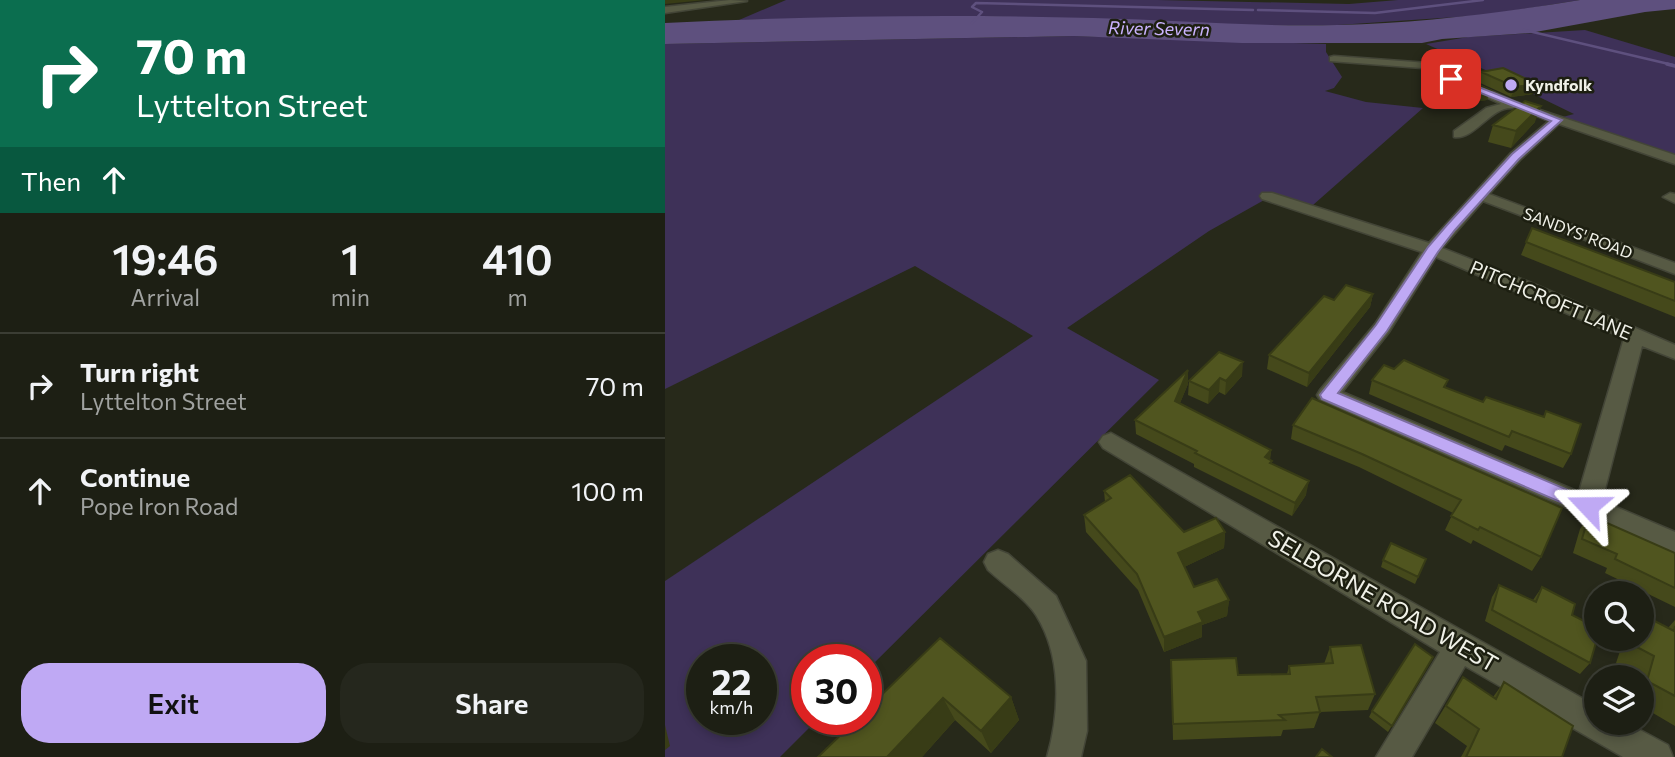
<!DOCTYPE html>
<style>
body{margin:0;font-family:Commissioner,sans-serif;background:#25271d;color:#f1f3f6;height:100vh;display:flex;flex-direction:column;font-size:26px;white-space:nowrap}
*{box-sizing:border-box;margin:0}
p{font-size:23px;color:#a0a2a0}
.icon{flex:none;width:38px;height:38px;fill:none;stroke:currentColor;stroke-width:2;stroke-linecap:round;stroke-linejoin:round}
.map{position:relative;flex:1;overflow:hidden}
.drawer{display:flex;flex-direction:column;background:#1d1f14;width:665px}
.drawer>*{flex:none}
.banner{background:#0b6e4f;color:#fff;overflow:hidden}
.controls{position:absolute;left:919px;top:581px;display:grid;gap:14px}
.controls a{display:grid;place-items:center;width:70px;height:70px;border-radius:50%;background:#1d1f14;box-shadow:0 4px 10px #0003,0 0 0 2px #3b3d34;font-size:35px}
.speed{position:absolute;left:21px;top:644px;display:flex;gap:14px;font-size:35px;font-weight:700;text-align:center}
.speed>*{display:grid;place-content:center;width:91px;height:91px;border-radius:50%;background:#1d1f14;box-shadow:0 4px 10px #0003,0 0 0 2px #3b3d34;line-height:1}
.speed small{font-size:18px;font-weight:400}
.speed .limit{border:10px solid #d22;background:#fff;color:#111}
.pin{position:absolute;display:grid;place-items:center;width:60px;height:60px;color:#fff;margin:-30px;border-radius:14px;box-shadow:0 4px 10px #0006}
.me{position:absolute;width:77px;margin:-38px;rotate:293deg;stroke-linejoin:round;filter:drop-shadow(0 0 5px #0008)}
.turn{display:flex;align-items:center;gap:24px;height:147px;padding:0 21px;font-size:32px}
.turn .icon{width:91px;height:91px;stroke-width:2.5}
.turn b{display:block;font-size:49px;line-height:60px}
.then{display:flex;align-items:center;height:66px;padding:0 21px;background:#0003;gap:14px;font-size:26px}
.eta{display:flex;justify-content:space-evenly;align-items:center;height:119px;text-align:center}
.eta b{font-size:42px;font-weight:600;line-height:49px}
.primary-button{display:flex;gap:14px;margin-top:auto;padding:14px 21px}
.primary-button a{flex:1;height:80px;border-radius:28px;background:#bfa9f4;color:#111;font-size:28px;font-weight:600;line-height:80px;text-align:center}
.primary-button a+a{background:#25271d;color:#f1f3f6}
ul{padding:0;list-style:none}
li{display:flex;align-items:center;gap:21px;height:105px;padding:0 21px;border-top:2px solid #3b3d34}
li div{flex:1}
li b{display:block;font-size:26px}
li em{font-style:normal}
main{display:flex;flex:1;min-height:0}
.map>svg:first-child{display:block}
.green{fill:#3e3158;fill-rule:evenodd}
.water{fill:#5e507e}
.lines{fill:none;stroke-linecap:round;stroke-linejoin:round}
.stream-far1{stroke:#5e507e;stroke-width:2.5}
.stream{stroke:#5e507e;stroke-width:3.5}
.minor-casing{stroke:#434537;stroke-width:3}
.minor{fill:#575a44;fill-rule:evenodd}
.wall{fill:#45491b}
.shaded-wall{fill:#383c16}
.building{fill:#50551f;stroke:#383c16;stroke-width:2}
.route{fill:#bfa9f4;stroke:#7c6e9f;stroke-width:2}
.poi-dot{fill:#bfa9f4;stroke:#1d1f11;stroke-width:2.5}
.labels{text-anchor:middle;stroke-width:5;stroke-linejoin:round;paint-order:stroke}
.far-poi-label{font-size:16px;font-weight:bold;fill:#f0f1e8;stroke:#1d1f11;text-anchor:start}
.far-street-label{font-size:16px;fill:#f0f1e8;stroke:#1d1f11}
.far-water-label{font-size:18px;font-style:italic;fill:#cab3fe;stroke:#1d1f11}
.street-label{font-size:19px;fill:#f0f1e8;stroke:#1d1f11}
.near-street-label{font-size:23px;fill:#f0f1e8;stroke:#1d1f11}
</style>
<main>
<section class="drawer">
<div class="banner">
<div class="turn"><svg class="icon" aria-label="right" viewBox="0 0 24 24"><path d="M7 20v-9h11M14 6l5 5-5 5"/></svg><div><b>70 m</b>Lyttelton Street</div></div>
<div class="then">Then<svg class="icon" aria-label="ahead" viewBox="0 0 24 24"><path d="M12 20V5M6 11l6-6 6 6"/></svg></div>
</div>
<div class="eta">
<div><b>19:46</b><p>Arrival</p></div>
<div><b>1</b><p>min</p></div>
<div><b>410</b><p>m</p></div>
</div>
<ul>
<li><svg class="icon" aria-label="right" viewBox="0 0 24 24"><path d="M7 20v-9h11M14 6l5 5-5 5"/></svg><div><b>Turn right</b><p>Lyttelton Street</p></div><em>70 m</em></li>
<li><svg class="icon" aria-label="ahead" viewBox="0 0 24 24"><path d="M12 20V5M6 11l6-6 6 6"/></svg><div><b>Continue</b><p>Pope Iron Road</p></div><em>100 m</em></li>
</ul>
<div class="primary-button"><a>Exit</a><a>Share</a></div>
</section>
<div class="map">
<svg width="1010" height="757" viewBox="0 0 1010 757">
<rect width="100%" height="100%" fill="#27291a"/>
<path class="green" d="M121 0H493L684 4 733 0H915L821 15 673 25H586L311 16 74 20Z
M920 30 1010 57V158L894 118 909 114 868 94 873 93 761 44 803 37Z
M409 36 661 44V52L677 77 669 88 660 91 701 102 758 108 648 205 601 199 544 231 402 328 494 380 201 671V660H142V719H153L115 757H0V581L368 336 250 266 0 389V44ZM37 660H96V719H37Z"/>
<path class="water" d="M915 0H1010V9L980 12 865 33 777 39 757 43H577L409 36 0 44V23C142 16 287 14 429 18 511 20 591 27 673 25 755 23 834 13 915 0Z"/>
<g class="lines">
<path class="stream-far1" d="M593 10 710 13 818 0
M307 23 317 12 307 7 311 3 588 10
M859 30 1008 65"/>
<path class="stream" d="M1002 64 1010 66"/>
<g class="minor-casing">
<path id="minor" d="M65 0 82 1 0 13V7Z
M669 56 763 63 851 102 1010 155V164L894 124 855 160 824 194 1010 263V274L818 201 777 248 864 282 1010 345V359L977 346 937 501 1010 532V555L655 400 652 395 655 390 710 324 757 252 597 199 595 196 597 193H607L764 243 845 154 884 121C873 117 858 108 847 108 825 107 810 140 789 137V131L821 108 836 104 757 68 665 61V57ZM771 257 959 338 914 492 677 392 724 332Z
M1005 193 1010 194V203L998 197Z
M446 433 931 706V723H962L1003 745 1008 757H958L800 666 747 757H711L775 652 438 448 434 442 438 436Z
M333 550 343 554 391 596 421 661 422 731 416 757H382C395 712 397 656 371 615 360 598 338 584 323 570L319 562 323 554Z"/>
</g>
<use href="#minor" class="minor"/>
</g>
<path class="wall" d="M816 72 872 84 868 94 846 97 813 82Z
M779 83 825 90 822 100 802 103 776 94Z
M870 122 846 148 823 142 828 125Z
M867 228 1010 282V317L856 255Z
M708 294 705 307 642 387 602 369 604 355 669 300Z
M729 369 783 380 780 388 818 402 878 417 881 411 906 454 898 468 840 445 837 451 704 394 707 380Z
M523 370V384L515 403 606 450 605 460 607 463 641 495 627 516 529 467V464L471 434 470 420Z
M577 376 560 395 554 392 543 404 523 395 524 381Z
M628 425 897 508 876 557 867 571 808 540 806 544 780 530 788 513 694 467 626 439Z
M439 491 519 532H560L559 548 519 567 529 587 564 600 562 616 537 625V637L499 652 473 590 421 532 419 515 440 502Z
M924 515 1010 553V607L940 573 942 568 908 553 915 529Z
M761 559 750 584 716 567 718 560Z
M834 585 868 600 877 587 907 615 925 663 915 674 820 621 827 597Z
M978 615 1003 628 1010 620V726L976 706V677H970V674L951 663 959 639H976V616Z
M275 638 346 697 354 720 326 753 290 720 257 757Z
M665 647 710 694 703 710 655 712 649 728 618 730 616 736 508 740 506 660 573 675 622 674 624 666 659 664Z
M768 657 723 732 704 717 707 711Z
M798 677 828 697 839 682 897 757H796L802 746 770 723Z"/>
<path class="shaded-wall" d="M0 0H40L0 4Z
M872 84 868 94 846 97 850 87Z
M825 90 822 100 802 103 805 93Z
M876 106 870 122 846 148 851 131Z
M708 294 705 307 642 387 644 373Z
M578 362 577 376 560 395 561 381Z
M523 370V384L510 415V401Z
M555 378 554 392 543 404 544 390Z
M606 450 604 464 600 457Z
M644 481 641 495 627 516 630 503Z
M560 532 559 548 513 570V553Z
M564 600 562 616 537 625V637L499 652V637L533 612Z
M346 697 354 720 326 753 316 731Z
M278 698 290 720 257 757H222Z
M0 725 5 746 0 750Z"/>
<path class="building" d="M838 68 872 84 850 87 816 72Z
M797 78 825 90 805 93 779 83Z
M860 101 876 106 851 131 828 125Z
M867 228 1010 282V301L861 242Z
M681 285 708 294 644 373 604 355 659 296 669 300Z
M554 352 578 362 561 381 555 378 544 390 524 381Z
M739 360 783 380 779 387 818 402 821 397 879 417 881 411 916 424 906 454 847 431 844 437 707 380 719 365 729 369Z
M523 370 510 401 606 450 600 457 607 461 605 463 644 481 630 503 530 453 532 451 470 420Z
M647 398 897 508 876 557 815 527 813 530 786 516 796 500 697 454 628 425Z
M465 475 519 532 551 518 560 532 513 553 529 587 552 579 564 600 533 612 538 622 499 637 472 574 419 515 446 498 439 491Z
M924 515 1010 553V588L950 559 952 554 917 539Z
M726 543 761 559 753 577 718 560Z
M834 585 871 602 877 587 910 604 907 615 931 627V639H932L925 663 827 610Z
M978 615 1009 631 1010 626V696L982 681 989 656 968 645 970 639H976V619Z
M275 638 346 697 316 731 278 698 222 757H153L192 719H201V710Z
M750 644 768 657 727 726 707 711Z
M696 645 710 694 651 697 655 712 614 715 620 720 508 724 506 660 571 658 573 675 625 674 624 666 668 663 665 647Z
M798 677 831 699 839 682 908 726 897 757H801L814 729 781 706Z
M657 749 667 757H651Z"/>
<path class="route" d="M786 76 897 120 854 159 790 230 773 252 722 331 673 393 929 501 932 506 929 512 923 514 657 399 655 395 711 325 763 247 782 225 847 154 886 121 783 80Z"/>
<circle class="poi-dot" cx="846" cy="85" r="7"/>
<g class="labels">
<g class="far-poi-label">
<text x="860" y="91">Kyndfolk</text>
</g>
<g class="far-street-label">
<text transform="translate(913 233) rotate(21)" y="6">SANDYS' ROAD</text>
</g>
<g class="far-water-label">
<text transform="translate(494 29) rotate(1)" y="6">River Severn</text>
</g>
<g class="street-label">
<text transform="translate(886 300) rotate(23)" y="7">PITCHCROFT LANE</text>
</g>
<g class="near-street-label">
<text transform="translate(718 601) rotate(30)" y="8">SELBORNE ROAD WEST</text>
</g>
</g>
</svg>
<div class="controls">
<a><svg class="icon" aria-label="search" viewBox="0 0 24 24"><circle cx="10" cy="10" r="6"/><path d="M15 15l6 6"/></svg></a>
<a><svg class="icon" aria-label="layers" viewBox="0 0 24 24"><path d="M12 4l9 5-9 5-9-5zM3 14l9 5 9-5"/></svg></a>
</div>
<div class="speed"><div>22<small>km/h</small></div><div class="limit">30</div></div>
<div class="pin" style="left:786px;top:79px;background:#d93025"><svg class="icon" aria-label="arrive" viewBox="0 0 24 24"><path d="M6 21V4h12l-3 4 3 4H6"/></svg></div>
<svg class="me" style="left:923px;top:506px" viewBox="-20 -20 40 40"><path d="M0-17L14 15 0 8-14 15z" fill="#bfa9f4" stroke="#fff" stroke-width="4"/></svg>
</div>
</main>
